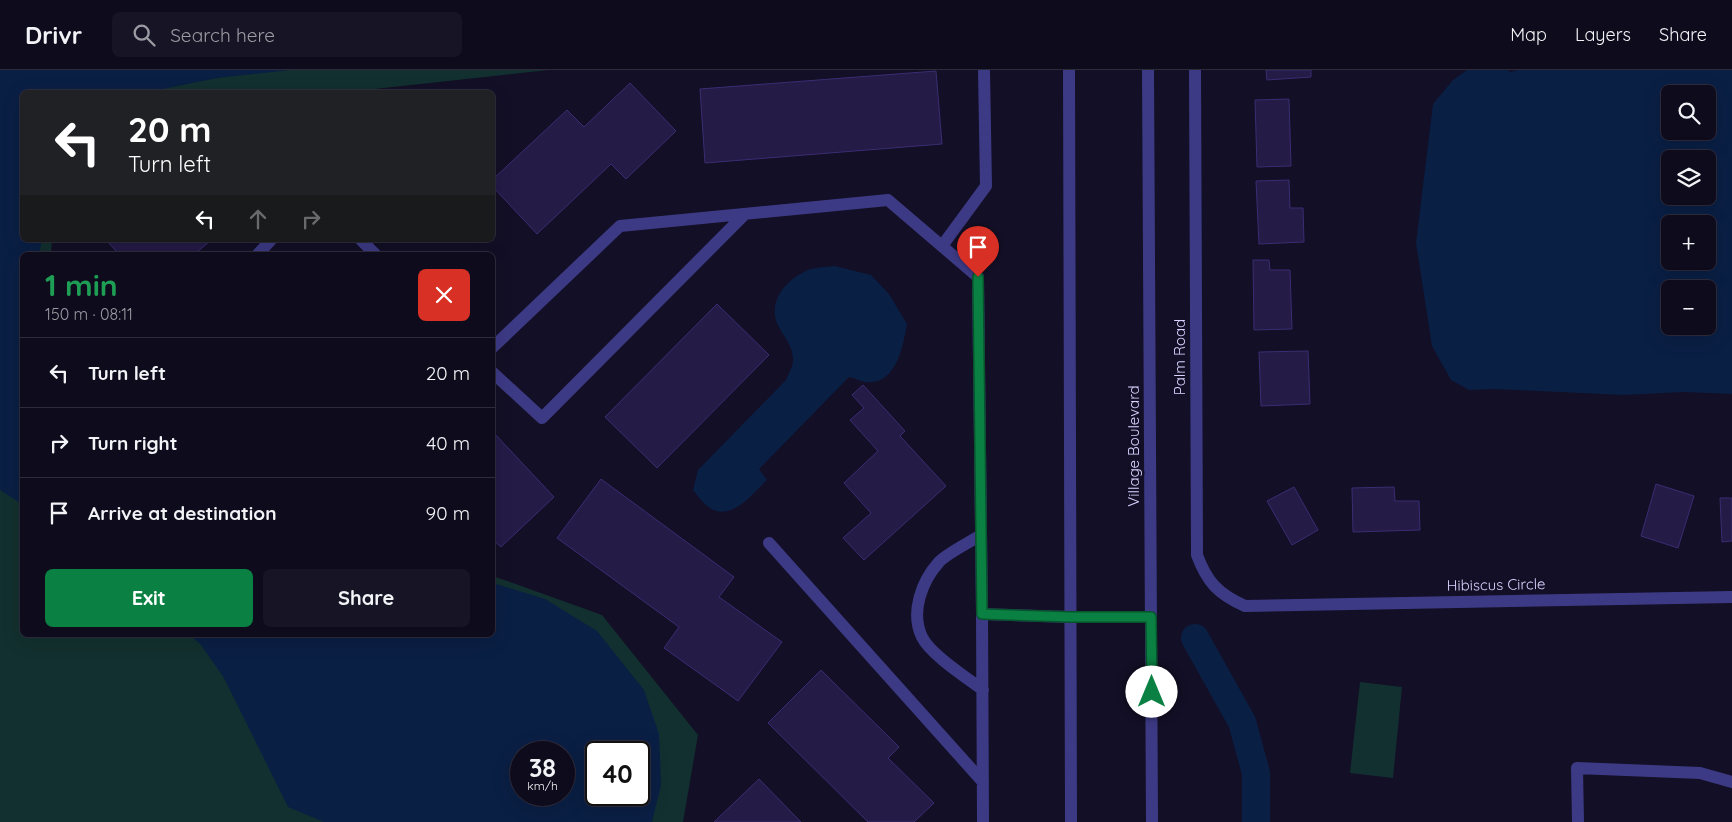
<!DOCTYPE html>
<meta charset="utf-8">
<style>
body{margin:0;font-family:Quicksand,sans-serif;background:#171425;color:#f1f3f6;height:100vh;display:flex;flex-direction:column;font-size:19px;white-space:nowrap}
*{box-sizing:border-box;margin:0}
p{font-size:16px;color:#9b9ba3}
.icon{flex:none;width:28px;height:28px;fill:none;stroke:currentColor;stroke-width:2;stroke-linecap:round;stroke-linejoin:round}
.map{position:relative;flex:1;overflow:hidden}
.panel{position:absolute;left:20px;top:182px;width:475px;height:385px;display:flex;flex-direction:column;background:#0e0b1c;border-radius:8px;box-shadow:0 5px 20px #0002,0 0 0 1px #2e2b3b}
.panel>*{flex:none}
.hud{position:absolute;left:20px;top:20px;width:475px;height:152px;border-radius:8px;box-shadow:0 5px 20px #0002,0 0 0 1px #2e2b3b;background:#202124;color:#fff;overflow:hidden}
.tools{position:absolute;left:1661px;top:15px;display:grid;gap:10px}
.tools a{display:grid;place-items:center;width:55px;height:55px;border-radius:8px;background:#0e0b1c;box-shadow:0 5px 20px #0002,0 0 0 1px #2e2b3b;font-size:25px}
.speed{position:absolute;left:510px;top:671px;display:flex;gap:10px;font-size:25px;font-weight:700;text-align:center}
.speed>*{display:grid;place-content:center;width:65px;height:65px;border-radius:50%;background:#0e0b1c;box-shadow:0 5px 20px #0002,0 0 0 1px #2e2b3b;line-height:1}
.speed small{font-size:12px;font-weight:400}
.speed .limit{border:2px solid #111;border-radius:8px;background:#fff;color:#111}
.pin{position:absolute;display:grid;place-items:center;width:42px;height:42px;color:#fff;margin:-51px -21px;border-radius:50% 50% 50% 0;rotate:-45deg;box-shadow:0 0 5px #0007}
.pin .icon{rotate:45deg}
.me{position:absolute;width:55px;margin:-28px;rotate:0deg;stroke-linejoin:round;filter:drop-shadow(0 0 4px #0008)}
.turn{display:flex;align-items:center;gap:18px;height:105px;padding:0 25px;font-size:22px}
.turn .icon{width:65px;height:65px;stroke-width:2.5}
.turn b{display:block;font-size:35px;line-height:42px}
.lanes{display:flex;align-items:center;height:48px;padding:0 25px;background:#0003;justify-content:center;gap:25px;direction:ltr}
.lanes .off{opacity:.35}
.round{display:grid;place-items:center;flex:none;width:52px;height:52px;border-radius:8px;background:#171425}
.headline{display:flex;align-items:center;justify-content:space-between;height:85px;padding:0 25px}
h1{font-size:30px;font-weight:800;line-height:38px;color:#1e9e55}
.action{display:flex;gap:10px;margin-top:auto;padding:10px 25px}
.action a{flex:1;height:58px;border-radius:8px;background:#0b8043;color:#fff;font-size:20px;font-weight:800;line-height:58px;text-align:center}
.action a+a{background:#171425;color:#f1f3f6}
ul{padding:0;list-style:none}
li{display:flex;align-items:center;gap:15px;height:70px;padding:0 25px;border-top:1px solid #2e2b3b}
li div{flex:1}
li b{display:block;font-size:19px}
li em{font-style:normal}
header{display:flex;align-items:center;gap:30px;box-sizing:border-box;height:70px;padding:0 25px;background:#0e0b1c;border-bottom:1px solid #2e2b3b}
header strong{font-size:24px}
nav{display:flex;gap:28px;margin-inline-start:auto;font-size:18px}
.search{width:350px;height:45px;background:#171425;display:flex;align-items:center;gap:12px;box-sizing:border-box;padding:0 18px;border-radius:8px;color:#9b9ba3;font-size:19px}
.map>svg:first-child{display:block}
.green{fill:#12302f;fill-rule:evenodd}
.water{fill:#0a1f44;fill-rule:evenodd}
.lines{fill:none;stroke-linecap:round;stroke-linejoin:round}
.canal{stroke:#0a1f44;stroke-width:28}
.building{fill:#241b47;stroke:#3b2d73}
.minor{stroke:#3d3a85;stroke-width:12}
.route-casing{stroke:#07532c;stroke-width:12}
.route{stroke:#0b8043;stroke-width:9}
.labels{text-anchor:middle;stroke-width:5;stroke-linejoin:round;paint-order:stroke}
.street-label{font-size:15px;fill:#d9d4ff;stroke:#130f26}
</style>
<header>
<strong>Drivr</strong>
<div class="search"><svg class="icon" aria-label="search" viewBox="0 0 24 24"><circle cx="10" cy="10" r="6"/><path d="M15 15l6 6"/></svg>Search here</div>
<nav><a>Map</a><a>Layers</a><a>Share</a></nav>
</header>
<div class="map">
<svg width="1732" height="752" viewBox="0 0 1732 752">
<rect width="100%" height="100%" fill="#130f26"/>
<path class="green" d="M0 0H548L347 22H22V170H52L51 185H22V565H492L493 506 602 545 698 665 683 752H0ZM521 682H564V725H521ZM596 682H639V725H596Z
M1360 612 1402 617 1393 708 1350 703Z"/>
<path class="water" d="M0 0H291L217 8 148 22H22V170H42L39 185H22V434L0 420Z
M1467 0H1507L1511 2 1517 0H1732V324L1685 322 1622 325 1495 319 1469 320 1451 310 1432 276 1416 173 1433 34 1453 10ZM1670 24H1708V61H1670ZM1670 89H1708V126H1670ZM1670 154H1708V191H1670ZM1670 219H1708V256H1670Z
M835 196 871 205 889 224 907 254C903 277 896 316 865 312 860 311 854 308 849 307L759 399 767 410C751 425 729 455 706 435 701 431 697 425 693 420L698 400 786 310C788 305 792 298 793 292 794 276 783 267 777 253 768 230 787 209 808 200 816 197 827 197 835 196Z
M493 513 545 529 597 561 644 620 659 664 661 715 652 752H324L288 737 224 608 201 575 190 565H492ZM521 682H564V725H521ZM596 682H639V725H596Z"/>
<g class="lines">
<path class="canal" d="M1195 568 1242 652 1256 703V752"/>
</g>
<path class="building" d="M1266 0H1311V7L1267 10Z
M936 1 942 74 705 93 700 19Z
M630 13 676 61 626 109 611 94 537 164 492 116V110L567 40 584 57Z
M1289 29 1291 96 1257 97 1255 30Z
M1289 110 1290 138H1303L1304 172 1259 174 1256 111Z
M106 170H211L194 185H114L117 182Z
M1253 190H1269L1270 200H1290L1292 259 1254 260Z
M717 234 769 285 657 398 605 347Z
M1308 281 1310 334 1261 336 1259 282Z
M863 315 905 361 900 366 946 416 864 490 843 468 871 443 844 413 878 381 850 350 864 338 852 325Z
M494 363 554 427 501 477 492 469Z
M601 409 734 507 719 527 782 572 738 631 664 578 679 557 557 468Z
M1656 414 1694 426 1678 478 1641 466Z
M1294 417 1318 460 1292 475 1267 431Z
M1394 417 1395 431H1419L1420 460 1353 462 1352 418Z
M1720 428H1732V471L1722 472Z
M821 600 899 677 888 688 934 733 914 752H868L768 653Z
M759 709 801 752H714Z"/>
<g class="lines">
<path class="minor" d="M1069 0 1071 752
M1148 0 1152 752
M1195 0 1197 485C1207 512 1218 524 1245 536L1732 527
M361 170 376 185
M942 176 986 116 984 0
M257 185 271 170
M492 278 620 156 888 130 978 207 982 544
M492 302 542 348 745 144
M981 465C970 472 946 484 939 492 922 511 910 542 922 567 930 584 967 608 983 620
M769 473 983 712
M983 752 982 544 1071 547H1151
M1578 752 1577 698 1700 703 1732 712"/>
</g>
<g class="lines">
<g class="route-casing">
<path id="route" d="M978 207 982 544 1071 547H1151L1152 622"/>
</g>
<use href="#route" class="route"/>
</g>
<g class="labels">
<g class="street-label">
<text transform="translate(1180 287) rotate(-90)" y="5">Palm Road</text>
<text transform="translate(1134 376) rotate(-90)" y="5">Village Boulevard</text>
<text transform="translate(1496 515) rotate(-1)" y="5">Hibiscus Circle</text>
</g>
</g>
</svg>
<div class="tools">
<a><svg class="icon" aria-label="search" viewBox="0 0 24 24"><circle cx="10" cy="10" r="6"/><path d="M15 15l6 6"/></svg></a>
<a><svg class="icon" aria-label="layers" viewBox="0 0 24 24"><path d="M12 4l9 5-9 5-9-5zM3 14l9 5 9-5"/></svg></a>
<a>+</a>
<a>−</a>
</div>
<div class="speed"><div>38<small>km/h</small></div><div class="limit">40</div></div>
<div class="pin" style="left:978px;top:207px;background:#d93025"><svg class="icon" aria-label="arrive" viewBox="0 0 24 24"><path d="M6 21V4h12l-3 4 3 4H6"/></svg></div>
<svg class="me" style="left:1152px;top:622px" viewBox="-20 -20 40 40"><circle r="19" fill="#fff"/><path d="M0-13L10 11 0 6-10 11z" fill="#0b8043"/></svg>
<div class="hud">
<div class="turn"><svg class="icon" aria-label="left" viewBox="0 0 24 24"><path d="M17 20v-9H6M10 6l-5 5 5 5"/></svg><div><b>20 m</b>Turn left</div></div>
<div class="lanes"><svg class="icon" aria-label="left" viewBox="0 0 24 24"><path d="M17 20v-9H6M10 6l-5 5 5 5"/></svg><svg class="icon off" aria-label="ahead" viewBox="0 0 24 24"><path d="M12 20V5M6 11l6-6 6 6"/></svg><svg class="icon off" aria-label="right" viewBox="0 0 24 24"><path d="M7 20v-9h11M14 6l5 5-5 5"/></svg></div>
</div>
<section class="panel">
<div class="headline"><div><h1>1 min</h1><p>150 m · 08:11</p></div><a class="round" style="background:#d93025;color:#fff"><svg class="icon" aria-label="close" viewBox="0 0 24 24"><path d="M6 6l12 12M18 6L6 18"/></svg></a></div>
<ul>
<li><svg class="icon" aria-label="left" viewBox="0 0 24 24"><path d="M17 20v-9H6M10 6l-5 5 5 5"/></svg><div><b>Turn left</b></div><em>20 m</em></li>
<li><svg class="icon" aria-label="right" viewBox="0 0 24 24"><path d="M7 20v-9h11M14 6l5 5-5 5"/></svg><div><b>Turn right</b></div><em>40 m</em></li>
<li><svg class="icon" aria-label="arrive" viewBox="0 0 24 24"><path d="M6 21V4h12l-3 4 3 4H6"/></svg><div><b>Arrive at destination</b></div><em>90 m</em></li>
</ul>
<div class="action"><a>Exit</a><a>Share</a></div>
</section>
</div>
